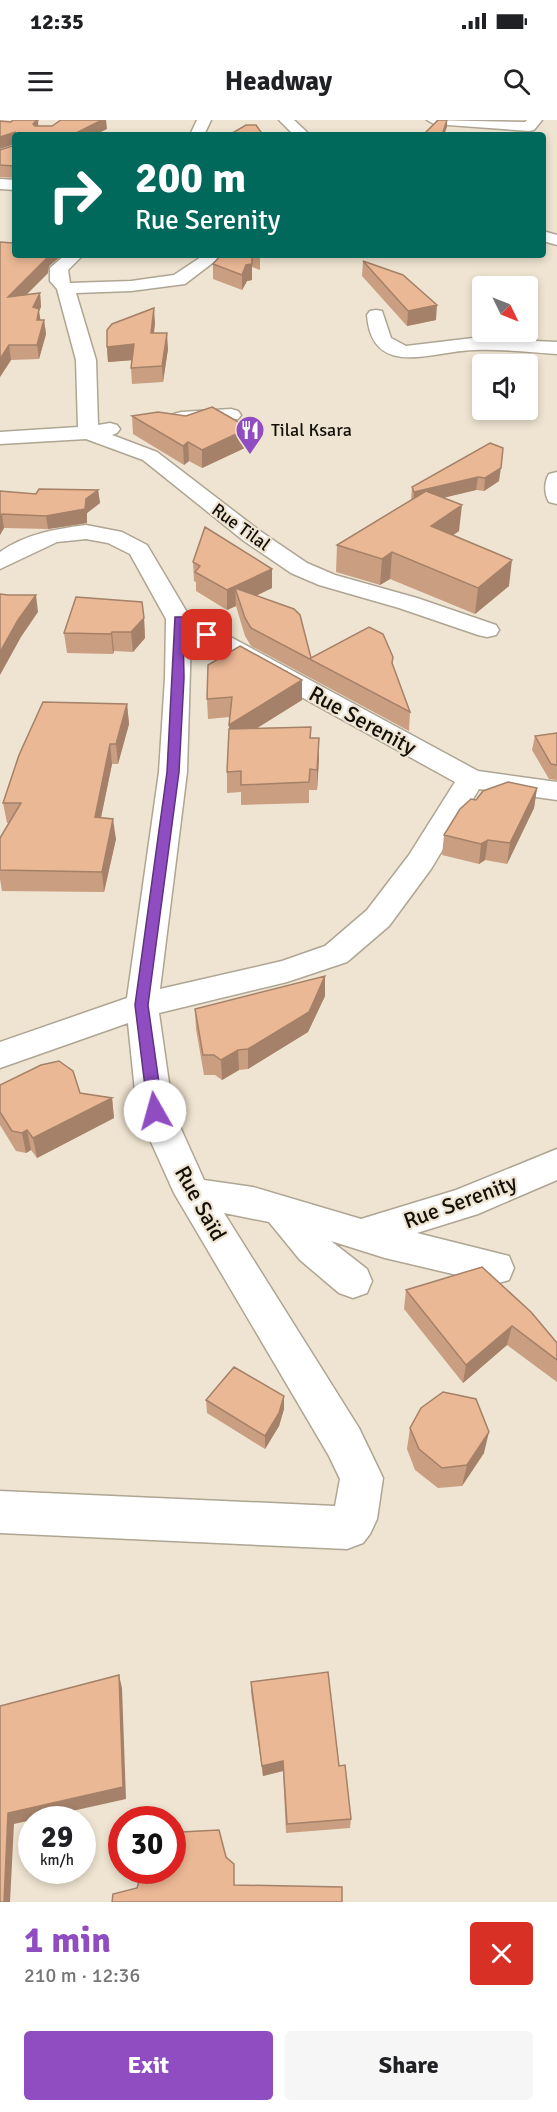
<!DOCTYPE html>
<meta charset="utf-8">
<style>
body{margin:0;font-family:Signika,sans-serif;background:#f6f6f6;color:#202124;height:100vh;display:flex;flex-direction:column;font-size:22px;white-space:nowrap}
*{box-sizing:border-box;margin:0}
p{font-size:20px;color:#757577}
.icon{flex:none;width:33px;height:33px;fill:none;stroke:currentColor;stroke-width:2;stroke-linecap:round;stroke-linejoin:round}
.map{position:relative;height:1782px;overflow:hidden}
.details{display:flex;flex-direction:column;background:#fff;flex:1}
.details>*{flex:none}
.top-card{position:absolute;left:12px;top:12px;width:534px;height:126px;border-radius:6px;box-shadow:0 3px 9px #0003;background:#00695c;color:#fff;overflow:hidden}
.needle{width:39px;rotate:133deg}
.tools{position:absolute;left:472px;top:156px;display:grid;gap:12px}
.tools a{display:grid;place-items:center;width:66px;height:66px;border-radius:6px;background:#fff;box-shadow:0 3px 9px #0003;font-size:30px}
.speed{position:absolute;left:18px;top:1686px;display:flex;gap:12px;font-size:30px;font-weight:700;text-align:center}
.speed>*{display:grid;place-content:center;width:78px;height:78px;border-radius:50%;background:#fff;box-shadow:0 3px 9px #0003;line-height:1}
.speed small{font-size:15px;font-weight:400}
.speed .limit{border:9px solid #d22;background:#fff;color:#111}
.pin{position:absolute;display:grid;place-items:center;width:51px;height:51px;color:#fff;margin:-26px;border-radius:12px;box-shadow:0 3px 9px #0006}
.me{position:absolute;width:66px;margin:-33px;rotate:353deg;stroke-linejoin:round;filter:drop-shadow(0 0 4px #0008)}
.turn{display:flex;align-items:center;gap:21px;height:126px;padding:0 24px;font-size:27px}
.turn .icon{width:78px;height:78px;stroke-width:2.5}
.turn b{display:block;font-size:42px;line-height:51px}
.round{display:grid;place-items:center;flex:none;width:63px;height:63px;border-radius:6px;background:#f6f6f6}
.headline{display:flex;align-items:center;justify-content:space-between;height:102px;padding:0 24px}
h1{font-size:36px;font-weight:700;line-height:45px;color:#904dc2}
.action{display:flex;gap:12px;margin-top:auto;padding:12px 24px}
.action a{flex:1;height:69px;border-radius:6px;background:#904dc2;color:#fff;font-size:24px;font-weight:700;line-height:69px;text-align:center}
.action a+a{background:#f6f6f6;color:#202124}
.status{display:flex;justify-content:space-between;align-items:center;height:42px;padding:0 30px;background:#fff;direction:ltr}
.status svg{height:16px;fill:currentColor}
header{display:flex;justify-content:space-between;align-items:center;height:78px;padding:0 24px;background:#fff;font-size:27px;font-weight:700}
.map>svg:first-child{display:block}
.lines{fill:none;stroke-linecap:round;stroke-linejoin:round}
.minor-casing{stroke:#aea593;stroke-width:3}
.minor{fill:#fff;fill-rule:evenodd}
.wall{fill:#ca9e80}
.shaded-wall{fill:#a48168}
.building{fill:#ebb895;stroke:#a48168;stroke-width:1.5}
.route{fill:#904dc2;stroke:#5e327e;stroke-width:1.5}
.labels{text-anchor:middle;stroke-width:4.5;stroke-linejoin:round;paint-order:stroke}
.far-poi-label{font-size:18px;fill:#131009;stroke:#efe4d1;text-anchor:start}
.far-street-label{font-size:18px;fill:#131009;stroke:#efe4d1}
.street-label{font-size:22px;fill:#131009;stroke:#efe4d1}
</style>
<div class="status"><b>12:35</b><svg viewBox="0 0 49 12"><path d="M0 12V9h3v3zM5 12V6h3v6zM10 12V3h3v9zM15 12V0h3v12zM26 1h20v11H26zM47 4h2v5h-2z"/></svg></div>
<header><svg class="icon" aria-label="menu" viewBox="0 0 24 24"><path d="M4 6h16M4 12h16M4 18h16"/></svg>Headway<svg class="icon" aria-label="search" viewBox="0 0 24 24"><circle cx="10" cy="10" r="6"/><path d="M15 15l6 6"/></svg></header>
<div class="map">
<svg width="557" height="1782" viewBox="0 0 557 1782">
<rect width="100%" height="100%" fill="#efe4d1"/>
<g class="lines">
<g class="minor-casing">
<path id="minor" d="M197 0H211L204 15H190Z
M279 0H294L310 15H294Z
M427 0 525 2 527 0H542L534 10 529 11 434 4Z
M0 59 15 60V70L0 69Z
M543 111 557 115V125L543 121Z
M65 135H83L68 150 70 163 131 161 174 155 204 135H223L185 164 131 171 76 173 96 240 98 305 110 303 117 305 120 309 117 313 112 315 157 332 260 411 307 443 335 455 417 478 496 505 499 510 496 515 487 517 478 515 399 488 319 465 291 453 244 421 143 340 86 319 0 324V312L78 307 76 240 57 169 50 161V148Z
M376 190 382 191 391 218 406 226 473 218 557 222V234C530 232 502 229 474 230 433 231 372 260 367 195L370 191Z
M231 289 238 291 241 295 238 299 181 304 174 302 171 298 174 294 181 292Z
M557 352V384L549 382C544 374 544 362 549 354Z
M86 405 122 412 147 425 188 494 478 651 557 662V680L479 669 431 749 389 806 347 842 287 862 159 893 173 991 204 1060 253 1067 361 1099 456 1070 557 1029V1060L478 1094 417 1113 509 1136 514 1148 509 1160 495 1164 385 1138 331 1121 367 1149 372 1161 367 1173 353 1178 339 1173 300 1140 269 1102 224 1093 359 1308 383 1358 377 1399 370 1414 363 1423 347 1429 0 1413V1371L335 1386 340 1359 329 1336 174 1073 137 991 128 903 0 948V922L127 878 159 652 165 558 166 499 130 434 108 423 86 419 57 422 0 449V432C26 414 55 409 86 405ZM191 516 455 662 409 735 367 790 325 826 282 841 160 869 187 652Z"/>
</g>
<use href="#minor" class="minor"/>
</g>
<path class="wall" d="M15 25V58L0 57V30Z
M15 135H62L49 146 48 153 26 175 40 173 41 187 39 191 40 200H44L46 214 39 239 11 240 0 257Z
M221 135H260V150L252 147V160L247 161 242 170 213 159V144Z
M363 141 436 200 407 206 362 156Z
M155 203 154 213 168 229 163 262 132 264 131 248 132 240 108 242 107 227Z
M132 296 249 326 202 348 189 341 184 345 133 314Z
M490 323 499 361 484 371 476 370 443 378 459 411 453 415 509 466 475 494 390 459 380 465 336 452 337 425 411 380 412 367Z
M98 370 100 383 87 393V403L48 409 4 408 0 415V371L36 374Z
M193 442 272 468 256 476 311 538 392 544 410 592 409 611 251 526 245 516 236 486 227 490 196 471V462L194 461Z
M144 498 145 518 133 532 114 531 113 534 67 533 64 513Z
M208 545 302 580 257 608 311 607V618L319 639 317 670H309V683L241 685V672L227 673V652L230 597 208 599 207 579Z
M127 584 129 604 118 644H112L101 697 116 719 104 772 2 771 0 759V718L9 703H7L3 683Z
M557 613V660L549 659 532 630 535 616Z
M537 668 534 688 507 744 485 740 479 744 442 735 444 715 476 680Z
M325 876 308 912 248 949 239 950 222 960 215 955H204L196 909 195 889Z
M0 965 80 973 112 978 114 998 37 1038 31 1030 26 1033 16 1031 0 1005Z
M406 1170 531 1192 557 1223V1262L507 1225 463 1263 404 1189Z
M284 1276V1289L279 1306 265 1329 207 1293 206 1280Z
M410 1308 484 1333 462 1366 438 1368 415 1350 407 1329Z
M251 1562 339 1646 351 1699 350 1708 286 1713 283 1651 263 1656 251 1573Z"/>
<path class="shaded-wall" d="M29 0H39L38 2 39 11Z
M102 0H106L107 9 95 15H72Z
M447 0V7L444 15H442Z
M15 12V24L0 29V17Z
M47 135H62L49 146 48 153 10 191 8 177Z
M252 144V160L247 161 242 170V155L246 145Z
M40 173 41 187 39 191 41 203 39 214 33 187Z
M437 185 436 200 407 206 408 191Z
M154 188 155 203 152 228 151 213Z
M44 200 46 214 39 239 37 225Z
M167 213 168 229 163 262 162 246Z
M134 224 135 240 108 242 107 227Z
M9 225 11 240 0 257V239Z
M249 308V326L202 348V330Z
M188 322 189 341 184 345 183 326Z
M502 341 499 361 484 371 485 358Z
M478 357 476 370 413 385 414 372Z
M98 370 100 383 87 393V403L48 409 46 396 86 379Z
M462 385 459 411 429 432 431 406Z
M2 394 4 408 0 415V398Z
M392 432 390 459 380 465 382 439Z
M512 440 509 466 475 494 478 468Z
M272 449V468L240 483 235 468 236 486 227 490V470Z
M36 475 38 492 21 517 0 555V532L18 500Z
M144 498 145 518 133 532 131 512Z
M112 512 114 531 113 534 111 514Z
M302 560V580L230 625 229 605Z
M127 584 129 604 118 644 116 624Z
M319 618V639L317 670V650Z
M110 624 112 644 97 717 95 697Z
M537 668 534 688 507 744 510 723Z
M113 699 116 719 104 772 102 752Z
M488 720 485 740 479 744 481 724Z
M325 856V876L308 912 248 949V929Z
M238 930 239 950 222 960 221 940Z
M112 978 114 998 37 1038 33 1018Z
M27 1010 31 1030 26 1033 22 1013Z
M512 1206 507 1225 463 1263 466 1245Z
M284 1276V1289L279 1306 265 1329V1316Z
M489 1312 484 1333 462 1366 467 1345Z
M119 1555 122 1568 126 1679 14 1704 10 1782H4L8 1693Z
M283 1641V1651L263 1656 262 1646Z"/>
<path class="building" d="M13 0H37L33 4 35 6H52L61 0H102L72 15H15V12L0 17V1L11 2Z
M438 0H447L442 15H423Z
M246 5H256L263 15H229Z
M15 25V48L14 46 0 45V30Z
M15 121V135H47L46 139 8 177 40 173 33 187 39 189 37 200H44L37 225H9L0 239V122L13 123Z
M221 135H252V144L246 145 242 155 213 144Z
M363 141 403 155 437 185 408 191Z
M154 188 151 213H167L162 246 131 248 134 224 107 227V210L112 204Z
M212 287 249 308 202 330 188 322 183 326 132 296 158 292 186 296Z
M490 323 503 328 501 348 485 358 478 357 414 372 412 367Z
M39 369 98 370 86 379 85 389 46 396 2 394 0 398V371L36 374Z
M426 371 462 385 431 406 512 440 478 468 392 432 382 439 337 425Z
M205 407 272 449 227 470 195 452 200 446 193 442Z
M235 468 294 489 300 495 311 538 369 507 383 514 393 537 392 543 410 592 251 508 245 498Z
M0 474 8 475H36L18 500 0 532Z
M76 477 142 482 144 498 131 512H112L111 514 64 513Z
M240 526 302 560 229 605 232 577 207 579 208 545Z
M43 582 127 584 116 624H110L95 697 113 699 102 752 0 750V718L21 683H3L19 635Z
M311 607 310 618H319L317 650 310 649 309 662 241 665V651L227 652 229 609Z
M557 613V645L551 644 535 616Z
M508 662 537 668 510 723 488 720 481 724 444 715 460 689 471 679 476 680 483 671Z
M325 856 309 892 248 929 238 930 221 940 214 935H203L195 889Z
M59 941 73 951 80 973 112 978 33 1018 27 1010 22 1013 12 1011 0 992V965L41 945Z
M482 1147 531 1192 557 1223V1240L512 1206 466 1245 406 1170Z
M234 1247 284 1276 279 1293 265 1316 206 1280Z
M443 1272 476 1279 489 1312 467 1345 442 1348 419 1329 410 1308 421 1288Z
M328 1552 339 1646 345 1645 351 1699 287 1704 283 1641 262 1646 251 1562Z
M119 1555 123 1667 8 1693 4 1782H0V1586Z
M219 1710 226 1737 234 1744V1765L342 1767V1782H112L113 1774 137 1768 140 1758 152 1763 163 1750H172V1739L179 1732 181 1712Z"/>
<path class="route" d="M175 497H182L213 515 204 517 183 506 184 558 179 652 148 885 163 991 160 995H150L148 991 135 885 167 652Z"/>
<defs>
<g id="restaurant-pin" transform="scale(1.5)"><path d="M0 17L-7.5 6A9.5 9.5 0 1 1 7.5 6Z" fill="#904dc2" stroke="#efe4d1"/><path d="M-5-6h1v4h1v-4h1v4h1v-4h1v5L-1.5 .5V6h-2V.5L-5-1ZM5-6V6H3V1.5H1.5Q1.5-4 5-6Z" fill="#fff"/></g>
</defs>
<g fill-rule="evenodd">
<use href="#restaurant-pin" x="250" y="310"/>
</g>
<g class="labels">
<g class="far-poi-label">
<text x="271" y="316">Tilal Ksara</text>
</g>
<g class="far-street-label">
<text transform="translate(241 407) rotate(36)" y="6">Rue Tilal</text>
</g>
<g class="street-label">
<text transform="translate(363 600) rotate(29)" y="8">Rue Serenity</text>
<text transform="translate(460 1081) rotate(-20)" y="8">Rue Serenity</text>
<text transform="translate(201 1083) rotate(61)" y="8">Rue Saïd</text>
</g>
</g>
</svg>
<div class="tools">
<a><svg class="needle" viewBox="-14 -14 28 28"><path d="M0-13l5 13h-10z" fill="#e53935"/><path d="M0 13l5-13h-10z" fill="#757577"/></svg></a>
<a><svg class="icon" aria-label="sound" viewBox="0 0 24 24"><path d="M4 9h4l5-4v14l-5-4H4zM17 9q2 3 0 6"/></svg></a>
</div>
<div class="speed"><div>29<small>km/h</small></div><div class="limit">30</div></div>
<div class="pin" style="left:207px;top:515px;background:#d93025"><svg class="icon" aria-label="arrive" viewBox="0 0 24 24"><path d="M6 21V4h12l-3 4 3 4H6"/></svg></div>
<svg class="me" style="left:155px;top:991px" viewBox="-20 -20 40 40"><circle r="19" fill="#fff"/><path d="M0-13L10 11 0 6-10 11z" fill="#904dc2"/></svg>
<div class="top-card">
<div class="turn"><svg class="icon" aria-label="right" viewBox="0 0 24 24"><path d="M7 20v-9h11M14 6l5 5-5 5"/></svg><div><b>200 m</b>Rue Serenity</div></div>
</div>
</div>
<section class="details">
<div class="headline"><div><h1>1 min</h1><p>210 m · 12:36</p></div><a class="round" style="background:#d93025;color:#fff"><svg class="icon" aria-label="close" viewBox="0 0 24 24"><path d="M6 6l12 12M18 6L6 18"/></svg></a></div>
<div class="action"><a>Exit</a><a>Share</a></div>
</section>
